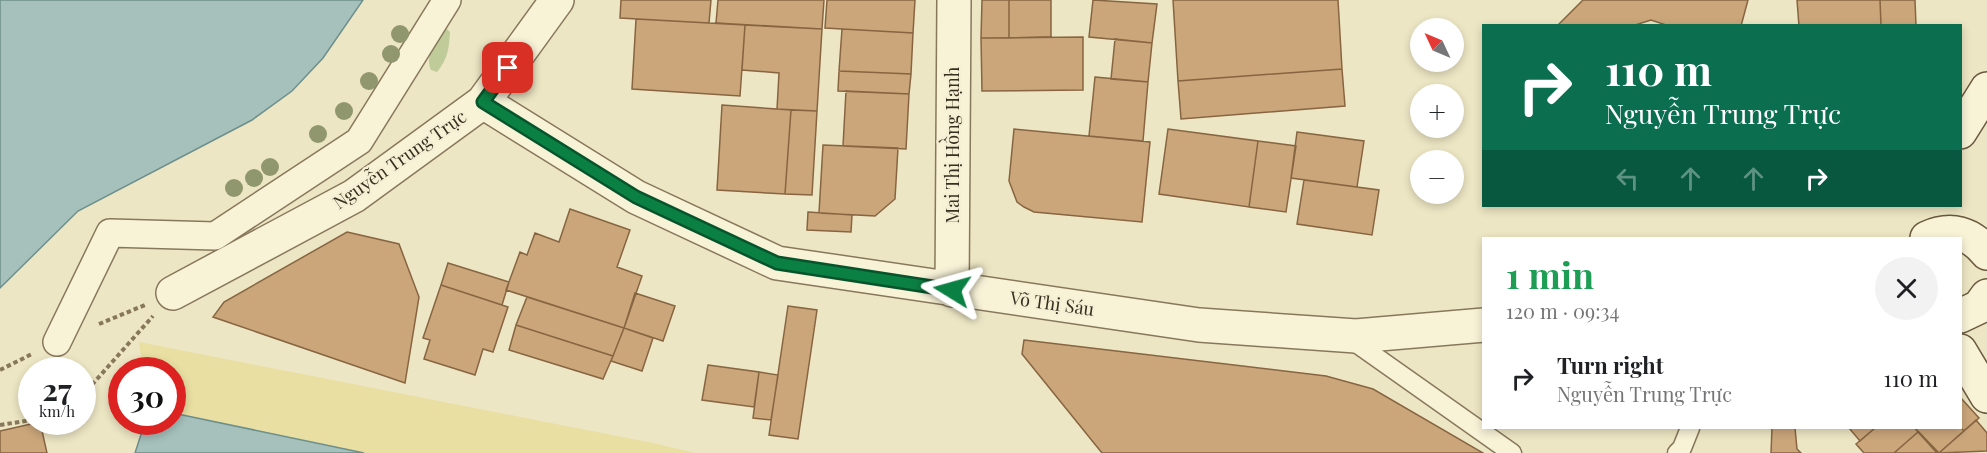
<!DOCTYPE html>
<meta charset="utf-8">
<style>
body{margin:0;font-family:"Playfair Display",serif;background:#f2f2f2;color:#202124;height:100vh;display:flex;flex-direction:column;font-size:22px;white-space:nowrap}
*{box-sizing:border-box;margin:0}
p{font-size:20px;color:#757577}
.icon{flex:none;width:33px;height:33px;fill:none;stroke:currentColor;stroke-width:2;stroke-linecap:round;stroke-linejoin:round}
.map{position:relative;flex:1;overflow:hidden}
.details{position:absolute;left:1482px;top:237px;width:480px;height:192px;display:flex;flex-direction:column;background:#fff;border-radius:0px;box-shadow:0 3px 9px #0003}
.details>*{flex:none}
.top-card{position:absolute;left:1482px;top:24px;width:480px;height:183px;border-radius:0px;box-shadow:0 3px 9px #0003;background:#0b6e4f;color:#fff;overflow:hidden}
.needle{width:39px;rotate:314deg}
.controls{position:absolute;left:1410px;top:18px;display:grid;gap:12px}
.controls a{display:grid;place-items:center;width:54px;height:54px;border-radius:50%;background:#fff;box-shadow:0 3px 9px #0003;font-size:30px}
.speed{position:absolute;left:18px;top:357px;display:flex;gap:12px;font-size:30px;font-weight:700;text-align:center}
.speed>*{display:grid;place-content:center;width:78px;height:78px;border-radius:50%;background:#fff;box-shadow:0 3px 9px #0003;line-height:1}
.speed small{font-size:15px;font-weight:400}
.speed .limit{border:9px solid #d22;background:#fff;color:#111}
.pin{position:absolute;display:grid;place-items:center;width:51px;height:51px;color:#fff;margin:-26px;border-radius:12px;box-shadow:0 3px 9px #0006}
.me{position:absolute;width:66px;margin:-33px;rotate:278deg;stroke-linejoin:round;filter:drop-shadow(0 0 4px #0008)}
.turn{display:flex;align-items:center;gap:21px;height:126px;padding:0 24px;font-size:27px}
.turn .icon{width:78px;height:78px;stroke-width:2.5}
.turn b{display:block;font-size:42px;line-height:51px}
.lanes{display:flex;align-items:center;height:57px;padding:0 24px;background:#0003;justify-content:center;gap:30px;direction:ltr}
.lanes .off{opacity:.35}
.round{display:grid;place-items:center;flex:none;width:63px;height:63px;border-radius:32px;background:#f2f2f2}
.summary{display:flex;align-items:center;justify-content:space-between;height:102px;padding:0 24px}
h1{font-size:36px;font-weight:700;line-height:45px;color:#1e9e55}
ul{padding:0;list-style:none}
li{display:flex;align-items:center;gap:18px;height:78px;padding:0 24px}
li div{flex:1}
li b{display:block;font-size:22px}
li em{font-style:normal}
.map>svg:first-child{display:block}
.green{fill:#bfcb98}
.sand{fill:#e9dfa2}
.water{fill:#a6c1bc;stroke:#6d8f8b;stroke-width:1.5}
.building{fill:#cba67b;stroke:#876541;stroke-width:1.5}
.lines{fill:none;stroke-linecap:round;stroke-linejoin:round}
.service-casing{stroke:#88785b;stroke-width:21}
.pedestrian-casing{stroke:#88785b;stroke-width:30}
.minor-casing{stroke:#88785b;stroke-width:36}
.secondary-casing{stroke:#6a593e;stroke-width:36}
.path{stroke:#88785b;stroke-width:4;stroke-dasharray:4.5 3;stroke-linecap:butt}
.service{stroke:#f8f2d7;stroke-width:18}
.pedestrian{stroke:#f8f2d7;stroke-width:27}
.minor{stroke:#f8f2d7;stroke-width:33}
.secondary{stroke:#f8f2d7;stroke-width:33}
.tree{fill:#90966d}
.route-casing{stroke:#07532c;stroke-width:15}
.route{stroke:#0b8043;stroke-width:10}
.labels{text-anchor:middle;stroke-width:4.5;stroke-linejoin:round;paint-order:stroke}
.street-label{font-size:18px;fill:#382e1f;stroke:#f5efd4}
</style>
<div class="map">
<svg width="1987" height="453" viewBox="0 0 1987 453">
<rect width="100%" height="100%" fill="#ede6c4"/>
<path class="green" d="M445 27 450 32C449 48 448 59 437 72L431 70C424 54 437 40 445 27Z"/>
<path class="sand" d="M139 342 653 443 695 453H364L173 413 172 370H143Z"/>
<path class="water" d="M0 0H363L323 58 292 91 252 120 78 211 0 288Z
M173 413 364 453H135L145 422H172Z"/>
<path class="building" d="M621 0H711L709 23 620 18Z
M718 0H824L822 29 716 23Z
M827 0H915L913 33 825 28Z
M982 0H1009V38H981Z
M1009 0H1051V37L1009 38Z
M1093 0 1157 4 1152 43 1089 37Z
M1173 0H1338L1342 69 1178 81Z
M1583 0H1748L1741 26H1669L1651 20 1632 26H1557Z
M1797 0H1880L1881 26H1799Z
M1880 0H1915L1916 26H1881Z
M636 19 745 25 740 96 632 89Z
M745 25 822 29 817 111 777 109 779 73 742 70Z
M842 29 913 33 911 74 839 71Z
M1083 37V90L982 91 981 38Z
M1115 39 1152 43 1148 82 1111 79Z
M1342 69 1345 106 1181 119 1178 81Z
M839 71 911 74 909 94 838 91Z
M1095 77 1148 82 1143 141 1089 136Z
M846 91 909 94 906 149 843 146Z
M722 105 791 110 785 194 717 190Z
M791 110 817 111 812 195 785 194Z
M1014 129 1150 142 1142 222 1034 212 1024 207 1017 202 1009 181Z
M1168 129 1258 141 1249 207 1159 194Z
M1297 132 1364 141 1357 187 1291 178Z
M1258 141 1296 146 1286 212 1249 207Z
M823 145 898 148 895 199 875 216 819 213Z
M1304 180 1379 190 1372 235 1297 224Z
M570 209 630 230 617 267 642 276 624 328 506 290 520 252 527 255 535 233 559 242Z
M808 212 852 215 851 232 807 230Z
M347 232 399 244 419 297 405 383 213 317 224 302Z
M448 263 509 282 502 305 441 285Z
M441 285 508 307 493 352 483 349 475 375 424 359 430 340 423 338Z
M635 293 675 306 663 341 624 328Z
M527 297 624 328 613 356 516 325Z
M788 306 817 310 798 439 769 435Z
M516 325 613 356 603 379 509 350Z
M624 328 653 338 642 371 611 361Z
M1024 340 1326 376 1373 389 1483 453H1102L1022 354Z
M708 365 759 372 754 407 702 400Z
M759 372 778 375 771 420 753 418Z
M1960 397 1979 418 1964 431 1960 427Z
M1976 420 1987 433V451L1939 453Z
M40 422 47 453H0V431Z
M1960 427 1964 431 1939 453 1915 428Z
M1772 428H1795L1797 449 1801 453H1771Z
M1849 428H1875L1860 441Z
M1875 428H1915L1918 432 1894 453H1864L1856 444Z
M1918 432 1937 453H1894Z"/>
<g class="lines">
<g class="service-casing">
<path id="service" d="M1349 338 1512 453
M1677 453 1682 448 1690 428"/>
</g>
<g class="pedestrian-casing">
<path id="pedestrian" d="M57 342 110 233 215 236 359 141 447 0"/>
</g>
<g class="minor-casing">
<path id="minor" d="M483 102 636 197 777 263 1199 325 1356 336 1484 325
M952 290 954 0
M173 293 354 196 483 102 557 0"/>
</g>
<g class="secondary-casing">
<path id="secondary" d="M1960 132 1987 89
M1927 238C1951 227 1971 233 1987 253
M1960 316 1979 307 1987 296
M1960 351 1987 396"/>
</g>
<path class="path" d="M99 324 145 305
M0 370 32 354
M82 396 153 316
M43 422 54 429 61 422
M0 425 32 420"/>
<use href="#service" class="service"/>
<use href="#pedestrian" class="pedestrian"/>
<use href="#minor" class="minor"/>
<use href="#secondary" class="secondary"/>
</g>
<g class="tree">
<circle cx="400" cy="34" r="9"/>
<circle cx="391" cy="54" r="9"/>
<circle cx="369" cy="81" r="9"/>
<circle cx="344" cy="111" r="9"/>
<circle cx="318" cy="134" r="9"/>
<circle cx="270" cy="167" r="9"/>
<circle cx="254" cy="178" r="9"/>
<circle cx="234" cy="188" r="9"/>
</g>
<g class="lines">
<g class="route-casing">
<path id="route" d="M508 68 483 102 636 197 777 263 952 290"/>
</g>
<use href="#route" class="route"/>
</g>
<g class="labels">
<g class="street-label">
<text transform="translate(953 145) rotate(-90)" y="6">Mai Thị Hồng Hạnh</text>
<text transform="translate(400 160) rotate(-35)" y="6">Nguyễn Trung Trực</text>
<text transform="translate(1052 304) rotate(8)" y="6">Võ Thị Sáu</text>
</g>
</g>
</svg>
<div class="controls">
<a><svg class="needle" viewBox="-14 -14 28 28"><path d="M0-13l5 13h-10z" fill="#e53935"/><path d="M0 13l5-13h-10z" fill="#757577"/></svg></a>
<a>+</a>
<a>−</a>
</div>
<div class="speed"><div>27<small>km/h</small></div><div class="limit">30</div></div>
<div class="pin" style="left:508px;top:68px;background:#d93025"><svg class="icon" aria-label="arrive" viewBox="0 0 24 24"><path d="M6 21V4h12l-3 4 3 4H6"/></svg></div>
<svg class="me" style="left:952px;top:290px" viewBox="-20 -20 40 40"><path d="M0-17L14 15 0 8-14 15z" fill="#0b8043" stroke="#fff" stroke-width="4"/></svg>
<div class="top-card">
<div class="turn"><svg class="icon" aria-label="right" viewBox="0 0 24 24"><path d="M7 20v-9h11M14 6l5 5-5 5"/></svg><div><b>110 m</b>Nguyễn Trung Trực</div></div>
<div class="lanes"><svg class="icon off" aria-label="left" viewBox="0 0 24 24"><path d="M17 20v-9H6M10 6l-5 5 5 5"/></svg><svg class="icon off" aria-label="ahead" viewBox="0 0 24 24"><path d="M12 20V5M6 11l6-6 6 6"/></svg><svg class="icon off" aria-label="ahead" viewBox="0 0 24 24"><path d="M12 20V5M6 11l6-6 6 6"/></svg><svg class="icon" aria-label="right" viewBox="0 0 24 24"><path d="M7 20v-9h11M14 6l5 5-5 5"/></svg></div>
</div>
<section class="details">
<div class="summary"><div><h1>1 min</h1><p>120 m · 09:34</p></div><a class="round"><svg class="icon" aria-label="close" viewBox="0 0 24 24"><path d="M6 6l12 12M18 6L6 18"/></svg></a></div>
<ul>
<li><svg class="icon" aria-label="right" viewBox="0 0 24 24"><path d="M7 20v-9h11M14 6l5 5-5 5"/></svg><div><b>Turn right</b><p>Nguyễn Trung Trực</p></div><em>110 m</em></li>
</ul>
</section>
</div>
